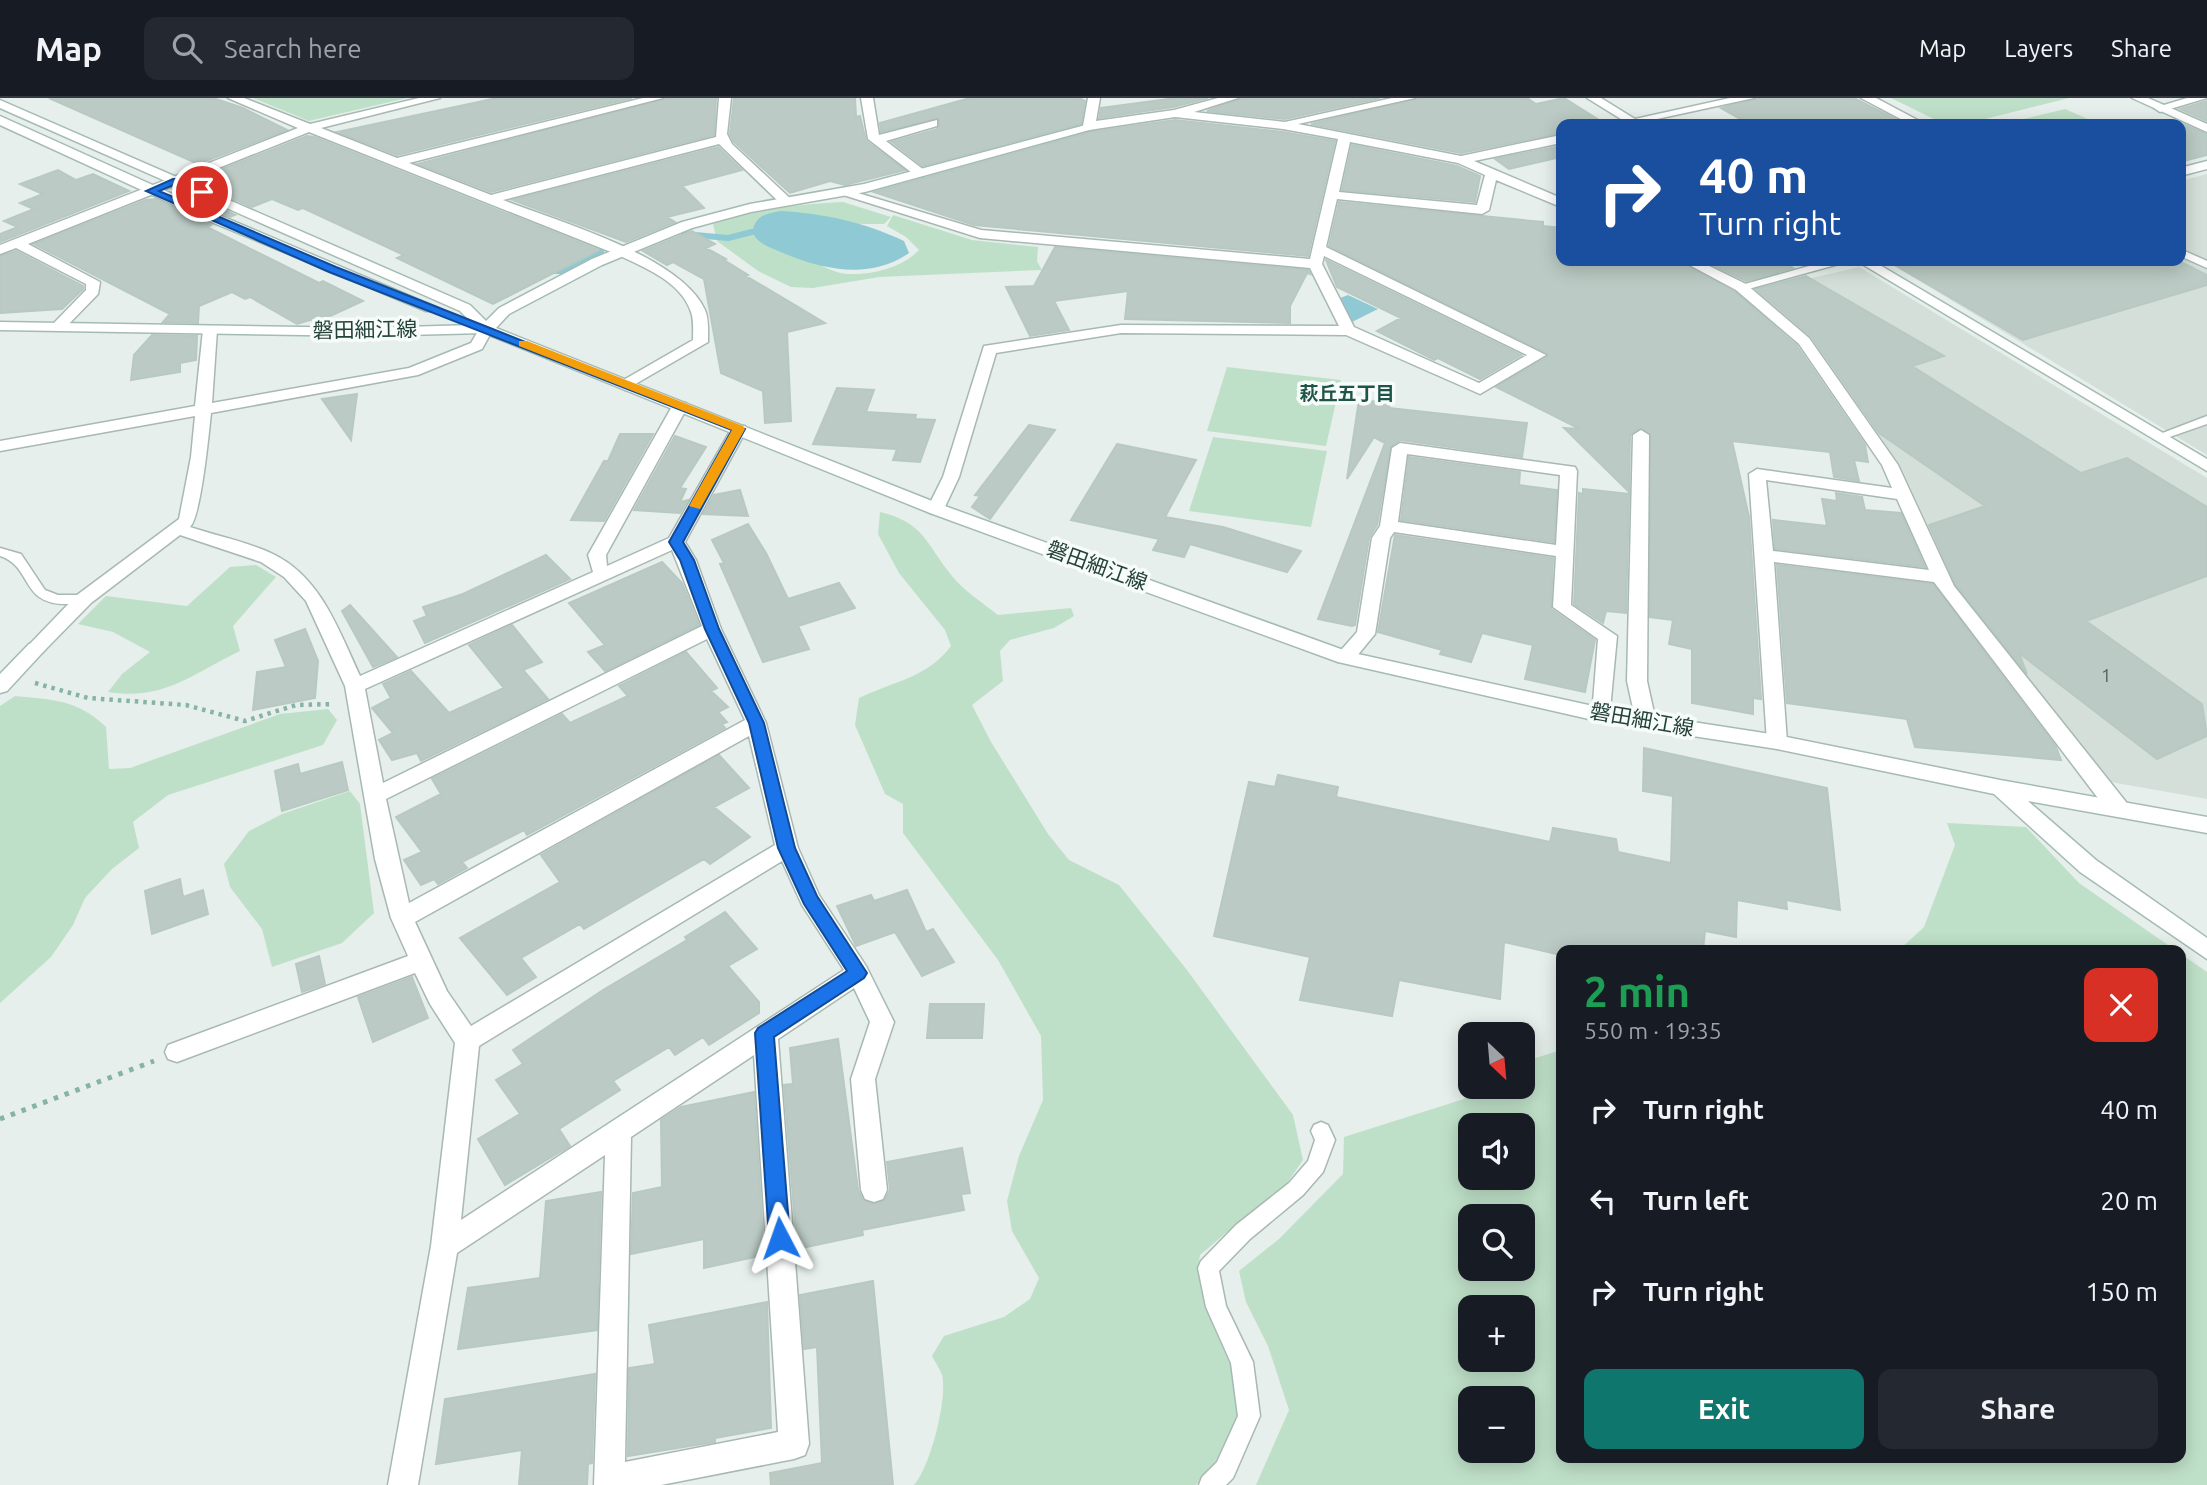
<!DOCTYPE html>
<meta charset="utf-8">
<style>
body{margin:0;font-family:Ubuntu,"Noto Sans JP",sans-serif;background:#242831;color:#f1f3f6;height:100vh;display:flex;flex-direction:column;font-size:26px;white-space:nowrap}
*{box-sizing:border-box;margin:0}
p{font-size:23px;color:#9ea1a6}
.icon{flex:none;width:38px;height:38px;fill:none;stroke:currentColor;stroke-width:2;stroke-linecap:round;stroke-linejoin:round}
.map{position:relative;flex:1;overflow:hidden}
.sheet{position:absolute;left:1556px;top:847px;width:630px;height:518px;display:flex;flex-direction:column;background:#171b24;border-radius:14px;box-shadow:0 4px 18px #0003}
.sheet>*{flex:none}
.top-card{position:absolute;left:1556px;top:21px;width:630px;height:147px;border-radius:14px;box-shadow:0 4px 18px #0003;background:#1a4fa0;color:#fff;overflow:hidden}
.needle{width:46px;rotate:154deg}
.buttons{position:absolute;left:1458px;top:924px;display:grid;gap:14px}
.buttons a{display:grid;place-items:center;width:77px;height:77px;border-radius:14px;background:#171b24;box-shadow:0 4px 18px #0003;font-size:35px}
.pin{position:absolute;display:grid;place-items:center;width:60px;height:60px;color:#fff;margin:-30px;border:4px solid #fff;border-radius:50%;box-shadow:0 2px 7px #0007}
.me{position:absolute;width:77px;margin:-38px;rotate:356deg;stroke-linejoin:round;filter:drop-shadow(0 0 5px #0008)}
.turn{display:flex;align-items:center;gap:24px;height:147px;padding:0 28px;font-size:32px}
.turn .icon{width:91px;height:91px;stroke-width:2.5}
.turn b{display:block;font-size:49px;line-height:60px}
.round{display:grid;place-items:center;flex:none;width:74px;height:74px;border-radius:14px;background:#242831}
.headline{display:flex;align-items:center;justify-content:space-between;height:119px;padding:0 28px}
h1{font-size:42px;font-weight:600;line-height:52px;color:#1e9e55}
.button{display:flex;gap:14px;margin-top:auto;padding:14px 28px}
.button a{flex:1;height:80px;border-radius:14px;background:#0f766e;color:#fff;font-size:28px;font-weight:600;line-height:80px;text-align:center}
.button a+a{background:#242831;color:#f1f3f6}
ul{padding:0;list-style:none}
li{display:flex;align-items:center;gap:21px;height:91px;padding:0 28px}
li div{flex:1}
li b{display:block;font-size:26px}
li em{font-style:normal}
header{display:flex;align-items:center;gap:42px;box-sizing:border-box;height:98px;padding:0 35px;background:#171b24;border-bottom:2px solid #363941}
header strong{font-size:33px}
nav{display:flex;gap:38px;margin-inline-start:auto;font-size:24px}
.search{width:490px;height:63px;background:#242831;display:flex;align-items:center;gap:18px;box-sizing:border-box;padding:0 24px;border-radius:14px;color:#9ea1a6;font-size:26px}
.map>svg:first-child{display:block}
.built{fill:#d4dfda}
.green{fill:#bfe0c8;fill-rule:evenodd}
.water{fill:#8ec9d4}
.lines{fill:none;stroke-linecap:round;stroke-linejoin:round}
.stream{stroke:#8ec9d4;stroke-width:6}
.building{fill:#bbcac4;stroke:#b8c9c2;stroke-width:2}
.lane-casing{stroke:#a8b8b2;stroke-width:3}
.street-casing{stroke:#a8b8b2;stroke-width:3}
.secondary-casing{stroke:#a4bbb3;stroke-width:3}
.path-far1{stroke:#86b3a5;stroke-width:4.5;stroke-dasharray:3.5 5;stroke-linecap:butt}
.path{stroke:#86b3a5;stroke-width:5;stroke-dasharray:4.5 7;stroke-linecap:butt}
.lane{fill:#fff;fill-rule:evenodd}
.street{fill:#fff;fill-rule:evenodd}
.secondary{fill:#fff;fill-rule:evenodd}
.route{fill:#1a73e8;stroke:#114b97;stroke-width:2}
.slow{fill:#f59e0b}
.labels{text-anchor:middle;stroke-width:7;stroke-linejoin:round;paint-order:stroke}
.number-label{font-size:18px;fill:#4a645c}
.far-neighbourhood-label{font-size:19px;font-weight:bold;fill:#1f5548;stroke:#f7fbf9}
.street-label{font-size:21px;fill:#24423a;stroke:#f7fbf9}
</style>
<header>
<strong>Map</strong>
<div class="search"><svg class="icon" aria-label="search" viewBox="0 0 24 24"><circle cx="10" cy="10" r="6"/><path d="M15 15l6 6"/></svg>Search here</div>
<nav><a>Map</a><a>Layers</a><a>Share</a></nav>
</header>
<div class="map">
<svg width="2207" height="1387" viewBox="0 0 2207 1387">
<rect width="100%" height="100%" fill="#e6efeb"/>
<path class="built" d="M2207 76V357L1888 164 2180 163 2181 83Z
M1859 169 2207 380V701L2105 683 1957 491 1901 369 1812 243 1755 193Z"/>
<path class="green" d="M253 0H407L309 23Z
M1891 0H2069L1965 26H1944Z
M2065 11 2099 26 2007 25Z
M843 104 891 119 884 126H859L797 155C811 161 833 176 848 176 872 177 902 170 919 152L906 139 887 128 893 117 972 142 1038 149 1037 163 1042 172 879 179 813 190 791 189 758 173 717 143 713 126C756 112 798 106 843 104Z
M1227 269 1341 282 1326 348 1207 333Z
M1213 339 1327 353 1311 429 1189 413Z
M880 414C924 424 926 446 952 478 964 493 983 505 998 517L1071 510 1074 518 1054 530 1010 542 1000 553 1003 583 972 607 991 644 1048 736 1069 762 1119 787 1187 872 1293 1017 1303 1062 1280 1095 1247 1117 1200 1157 1198 1169 1208 1216 1231 1268 1237 1320 1213 1369 1196 1387H914C930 1370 948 1300 942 1277 940 1271 935 1264 932 1258L944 1238 1004 1219 1030 1201 1039 1180 1012 1133 1007 1103 1019 1058 1043 1002 1041 938 998 862 903 735V706L885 696 855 627 859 600C894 583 927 580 951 548L945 532 899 475 878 436Z
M256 467 276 479 233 528 240 553C192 576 164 603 108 594L122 576 150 554 113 534 78 526 106 498 187 508 230 469Z
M15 598C53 602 77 601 106 629L109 671 130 670 280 616 328 611 337 622 323 647 168 697 133 724 139 750 112 771 85 800 73 827 51 859 0 905V608Z
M350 693 360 706 374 815 342 845 272 869 262 831 230 789 224 766 249 733 282 716Z
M1947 725 2026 729 2079 785 2175 852H1899L1924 829 1955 747Z
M2181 856 2207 874V1387H1256L1289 1312 1268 1248 1246 1204 1239 1173 1279 1141 1343 1076 1344 1039 1464 1001 1478 989H1522L1523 964 1561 952V1360H2180ZM1470 1027H1522V1080H1470ZM1470 1118H1522V1171H1470ZM1470 1209H1522V1262H1470ZM1470 1300H1522V1353H1470Z"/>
<path class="water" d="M781 113C826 116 864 124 904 143L909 155C870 182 824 172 783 155 770 149 759 147 752 134 756 117 765 116 781 113Z
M1348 197 1378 211 1352 224 1340 200Z"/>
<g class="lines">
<path class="stream" d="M684 136 728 140 752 134
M538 173H562L601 154"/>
</g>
<path class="building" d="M49 0H213L243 10 287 32 198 66Z
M497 0H632L397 57 337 34Z
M666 0H716L714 37 491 94 418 66Z
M734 0H855L856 19 860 18 866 43 905 72 845 87 830 83 790 95 734 44 730 36Z
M970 0H1079L1085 3 1081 26 923 68 892 44 938 31 939 20 881 34 880 25Z
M1176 0H1208L1173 9 1099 20 1101 10Z
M1241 0H1380L1285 21 1207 13Z
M1418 0H1527L1536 6 1564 0 1602 24 1561 26V35L1461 55 1311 26Z
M1757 0H1854L1905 26H1749L1721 10Z
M2207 3V23L2180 11Z
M1175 22 1283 34 1335 43 1308 158 974 127 874 94 1090 34Z
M2180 25 2207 36V57L2180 64Z
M307 38 314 39 599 152 493 206 397 160 404 157 303 110 298 112 272 101 252 109 197 85 220 76 215 74Z
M1352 47 1457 68 1480 78 1475 104 1342 92Z
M1561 48V59L1509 71 1495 61Z
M718 49 742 72 682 88 704 110 667 119 675 124 626 144 512 102Z
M58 72 76 82 93 76 129 93 0 144V136L18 129 4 123 34 111 20 105 43 96 20 86Z
M179 92 235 117 230 119 174 94Z
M156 101 211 127 207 129 319 185 323 183 363 203 324 221 320 219 297 226 250 199 245 201 232 194 199 208 198 225 163 224 170 216 34 146 146 102Z
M1339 104 1543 124V128L1561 130V163H1680L1735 194 1797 248 1865 347 1868 364 1854 362 1859 383 1834 379 1830 354 1732 343 1749 419 1761 601 1753 600V616L1692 605V551L1669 546 1673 522 1650 519V335L1640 330 1630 337 1629 394 1564 330 1580 331 1496 289 1547 259V255L1329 148Z
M692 133 715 146 706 150 726 161 724 162 748 177 746 178 825 225 787 234 791 323 765 325 763 293 721 275 704 181 673 164 667 167 643 153Z
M1055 149 1308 172 1310 176 1307 175 1290 208V225L1125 221 1128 193 1054 203 1069 232 1030 238 1006 189 1034 188Z
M16 153 83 188V191L62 211 0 215V158Z
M1326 162 1521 257 1480 281 1438 260 1434 262 1377 233 1401 220 1337 189Z
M1704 163H1782L1793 170 1746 183Z
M1888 163H2179L2207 177V187L2023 242Z
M1806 178 1944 258 1912 268 2081 375 2127 360 2207 409V478L2086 523 2202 606 2207 638 2157 661 2019 555 2027 576 1956 487 1929 427 1985 408 1879 335 1811 238 1756 191Z
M152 237 197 238 196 262 180 265V274L131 282 134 257Z
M837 290 874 292 866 314 916 317 915 321 935 322 920 364 893 362 897 351 813 346Z
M357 296 351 342 322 301Z
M1359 302 1390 305 1389 310 1527 325 1522 359 1400 342 1391 348 1377 427 1369 440 1355 527 1352 528 1318 521 1385 345 1374 339 1347 381Z
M1029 327 1055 332 990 421 972 409 980 398 975 397Z
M620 336H653L604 423 571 422 604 363H608Z
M675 338 706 349 680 390 686 391 680 404 688 402 680 415 634 412Z
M1117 346 1196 362 1165 419 1223 429 1301 453 1287 474 1190 446 1184 459 1153 452 1159 441 1071 422Z
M1409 359 1520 374 1519 387 1557 392 1554 444 1401 422Z
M1583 391 1629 396 1626 515 1606 513 1603 525 1574 506 1579 395 1583 396Z
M740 392 748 418 703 416 714 397Z
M1836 395 1862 399 1865 412 1901 415 1925 469 1775 451 1773 422 1827 428 1822 401 1837 403Z
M748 426 766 455 788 501 839 485 855 510 798 528 809 551 763 564 720 466 724 465 712 442Z
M1395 437 1553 460 1551 511 1595 542 1585 594 1525 581 1533 547 1482 535 1471 564 1440 556 1442 552 1378 534Z
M546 457 570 481 425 545 414 523 427 518 423 509 463 496Z
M662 464 682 485 699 527 605 573 588 554 605 547 569 505Z
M1777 467 1933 486 2056 649 2061 662 1915 649 1907 621 1787 605Z
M350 507 397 559 373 569 342 513Z
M512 527 542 564 523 572 548 601 421 663 417 655 392 662 379 642 393 635 372 610 391 600 383 586 411 573 449 615 504 590 469 547Z
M305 531 318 563 315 600 253 612 257 574 286 569 275 542Z
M686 554 717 590 711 593 728 609 718 614 727 624 722 626 725 630 527 737 524 732 462 764 467 770 438 786 434 781 421 787 404 762 422 754 396 719 441 696 432 681 562 616 570 625 628 598 619 588Z
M1644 650 1827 690 1840 812 1786 802 1787 811 1737 802 1736 839 1705 833 1703 852H1561V857L1504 844 1500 901 1399 882 1392 918 1300 902 1310 859 1214 838 1249 684 1275 689 1278 677 1338 689 1336 699 1550 744 1553 730 1616 741 1618 754 1671 765 1673 698 1643 693Z
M719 657 749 690 714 709 750 739 710 766 704 761 584 831 580 826 521 860 536 879 507 897 460 840 560 784 541 757Z
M342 664 348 692 282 713 275 673 298 666 300 676Z
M180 781 183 799 203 792 208 816 152 836 145 793Z
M907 792 926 834 933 831 954 864 922 878 895 834 856 848 837 808 871 797 874 803Z
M725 814 757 851 728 868 759 904V915L709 947 703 939 675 957 669 949 613 983 620 992 559 1031 570 1048 505 1087 478 1041 520 1016 496 982 523 966 513 952 603 892 687 842 685 839Z
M319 858 325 886 302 894 296 866Z
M412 879 428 920 373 944 358 899Z
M930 906H984L982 940H927Z
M838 941 858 1092 863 1102 873 1106 885 1102 890 1092 887 1064 962 1050 970 1095 961 1096 964 1112 862 1132 863 1137 797 1151 784 987 793 986 790 950Z
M754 994 764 1157 704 1170V1141L631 1156 633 1095 662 1089 661 1022 681 1009Z
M601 1094 597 1232 458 1251 468 1190 540 1180 546 1103Z
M873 1183 893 1387H771L770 1375 822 1365 817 1249 804 1251 800 1197Z
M767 1204 771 1330 715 1340V1344L628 1358 629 1270 655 1266 649 1227Z
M595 1276 592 1365 588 1366 587 1387H519L522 1352 436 1366 445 1301Z"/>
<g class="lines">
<g class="lane-casing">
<path id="lane" d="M2180 151 2207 163V170L2180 158Z
M2207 318V326L2158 343 2152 339Z
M0 450 21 456 45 492 58 497H84L91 501C85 506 78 506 70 506 19 508 34 469 0 458Z
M1321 1024 1328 1027 1335 1042 1323 1074 1303 1097 1250 1141 1219 1173 1226 1208 1253 1264 1260 1318 1233 1380 1226 1387H1199L1202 1379 1217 1364 1238 1318 1231 1265 1206 1209 1198 1170 1201 1163 1236 1127 1289 1085 1308 1063 1315 1042 1311 1033 1314 1027Z"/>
</g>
<g class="street-casing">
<path id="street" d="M228 0H244L310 26 419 0H440L321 30 397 60 643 0H663L409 65 491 97 716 39 719 0H731L727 36 732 46 793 103 781 106 719 46 503 102C557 123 681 158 705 212 709 221 708 234 708 244L625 292 617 287 620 284 693 242C693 234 694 222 691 214 681 183 643 169 616 156L309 34 28 146 100 184 98 196 63 232H53V226L86 192V186L16 150 0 156V147L298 30Z
M861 0H873L879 37 937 22V28L886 43 924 72V78H916L868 41Z
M1088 0H1100L1096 23 1174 12 1218 0H1238L1194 14 1285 24 1392 0H1415L1298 26 1461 58 1561 37V45L1474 63 1561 100V109L1496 82 1489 112 1482 116 1337 101 1326 149 1546 257 1480 296 1346 237 1121 235 996 255 959 379 942 415H930L927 411 943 379 984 248 1121 227 1339 228 1310 170 980 140 837 95 848 92 981 132 1310 161 1338 41 1283 31 1175 19 1089 32 1083 28ZM1350 44 1458 65 1485 77 1477 107 1339 94ZM1324 158 1527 257 1479 285 1354 229 1322 166Z
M1730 0H1754L1634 26 1626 23Z
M1861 0H1876L1925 26H1910Z
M2187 0H2207L2160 14 2154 10Z
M1682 163H1699L1746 186 1809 240 1898 367 1954 488 2126 704 2129 710 2126 716H2110L1934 484 1774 464 1787 644 1784 649H1770L1767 644 1749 376 1757 371 1892 390 1882 367 1799 246 1736 192ZM1766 382 1897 401 1929 472 1773 453Z
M486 227 493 231 482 251 418 277 211 315C209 334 201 419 190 429 217 438 248 444 273 456 321 479 339 533 360 578L593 474 588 457 674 305H686L688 308 606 457 607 468 669 440 733 328H745L747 331 685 444 696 462 721 531 766 625 798 750 819 797 866 868 894 924 875 981 887 1092 883 1101 874 1104 865 1101 861 1092 851 981 870 924 854 890 778 941 809 1346 805 1357 794 1361 661 1387H594L605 1057 457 1155 418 1387H388L431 1148 455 945 430 906 415 875 177 964 168 961 165 954 168 947 408 858 391 820 375 761 345 588 306 503 284 479 261 464 180 437 91 505 43 554 36 556 26 550 77 497 179 421 191 359 195 318 0 353V343L195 308 203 232 210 228 217 232 212 305 409 270 471 245 481 228ZM672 452 702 528 383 685 365 591ZM707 541 745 622 409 805 386 701ZM749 638 775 747 471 928 447 893 415 824ZM782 763 802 807 844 872 461 1122 479 948ZM754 957 778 1334 625 1364 631 1039Z
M1641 332 1649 337 1647 583 1656 624 1646 631 1636 624 1627 583 1633 337Z
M1400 345 1575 369 1577 373 1571 507 1617 538 1609 622 1602 624 1592 617 1598 541 1553 509 1556 458 1394 434 1390 440 1375 536 1352 564H1338L1335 559 1357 534 1372 440 1380 428 1392 350ZM1407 356 1560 377 1556 447 1398 424Z"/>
</g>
<g class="secondary-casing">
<path id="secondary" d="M1587 0H1601L1643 26H1629Z
M2132 0H2148L2207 26V34Z
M0 2 470 207 486 223 499 210 592 161 682 124 750 106 864 86 1093 25V31L865 94 751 114 692 130 602 167 509 216 496 230 942 407 1349 554 1602 610 1777 637 2000 682 2207 719V735L2028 703 2096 762 2207 840V861L2080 774 1994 696 1777 651 1602 624 1338 564 930 415 484 235 368 238 0 232V224L368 230 474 227 460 213 0 10Z
M0 18 219 117 438 210 436 213H426L209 123 0 27Z
M2207 63V71L2180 78V70Z
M1827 163H1850L1741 193 1734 189Z
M1857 163H1873L2207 361V373Z
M36 544 46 550 43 554 7 593 0 595V576L29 546Z"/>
</g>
<path class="path-far1" d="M35 585 88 600 186 607 245 623 296 607 334 606"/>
<path class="path" d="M0 1021 154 963"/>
<use href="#lane" class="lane"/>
<use href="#street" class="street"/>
<use href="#secondary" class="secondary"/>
</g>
<path class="route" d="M173 81H180L207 94 198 96 176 86 159 93 336 169 745 331 683 444 694 462 719 531 764 625 795 750 817 798 867 875 864 880 774 939 790 1140 787 1146 780 1149 772 1146 769 1140 755 935 758 930 847 873 804 806 778 750 749 625 705 531 680 462 669 444 732 332 329 174 146 93Z"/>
<path class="slow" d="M519 243H527L743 328 745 331 700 411 689 408 732 332 519 248Z"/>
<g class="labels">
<g class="number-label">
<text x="2106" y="584">1</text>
</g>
<g class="far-neighbourhood-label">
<text x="1347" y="302">萩丘五丁目</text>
</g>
<g class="street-label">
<text transform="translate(365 232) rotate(-1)" y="7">磐田細江線</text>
<text transform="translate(1097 468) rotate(20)" y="7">磐田細江線</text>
<text transform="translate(1642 622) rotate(10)" y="7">磐田細江線</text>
</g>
</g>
</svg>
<div class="buttons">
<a><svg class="needle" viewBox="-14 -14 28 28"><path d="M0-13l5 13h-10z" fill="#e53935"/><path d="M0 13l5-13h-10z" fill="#9ea1a6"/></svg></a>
<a><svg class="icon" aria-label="sound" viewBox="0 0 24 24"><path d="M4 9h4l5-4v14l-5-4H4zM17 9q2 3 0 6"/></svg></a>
<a><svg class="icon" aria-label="search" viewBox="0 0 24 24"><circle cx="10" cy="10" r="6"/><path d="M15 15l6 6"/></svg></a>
<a>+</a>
<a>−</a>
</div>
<div class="pin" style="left:202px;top:94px;background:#d93025"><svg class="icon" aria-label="arrive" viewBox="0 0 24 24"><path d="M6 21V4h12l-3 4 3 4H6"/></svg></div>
<svg class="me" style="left:780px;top:1140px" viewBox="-20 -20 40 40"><path d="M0-17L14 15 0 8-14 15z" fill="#1a73e8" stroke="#fff" stroke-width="4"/></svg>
<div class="top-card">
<div class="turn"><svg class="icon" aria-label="right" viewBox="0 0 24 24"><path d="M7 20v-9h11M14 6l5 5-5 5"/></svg><div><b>40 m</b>Turn right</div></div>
</div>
<section class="sheet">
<div class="headline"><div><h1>2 min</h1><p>550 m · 19:35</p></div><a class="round" style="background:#d93025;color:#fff"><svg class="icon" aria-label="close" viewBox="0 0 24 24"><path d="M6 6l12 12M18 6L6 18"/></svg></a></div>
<ul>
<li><svg class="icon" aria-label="right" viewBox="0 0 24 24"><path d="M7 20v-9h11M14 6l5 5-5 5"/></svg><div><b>Turn right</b></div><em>40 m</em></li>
<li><svg class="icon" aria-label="left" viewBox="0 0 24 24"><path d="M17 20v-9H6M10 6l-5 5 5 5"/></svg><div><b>Turn left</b></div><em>20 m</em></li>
<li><svg class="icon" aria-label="right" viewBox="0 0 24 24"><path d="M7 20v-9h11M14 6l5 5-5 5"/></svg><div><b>Turn right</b></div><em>150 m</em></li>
</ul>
<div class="button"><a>Exit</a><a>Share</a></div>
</section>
</div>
